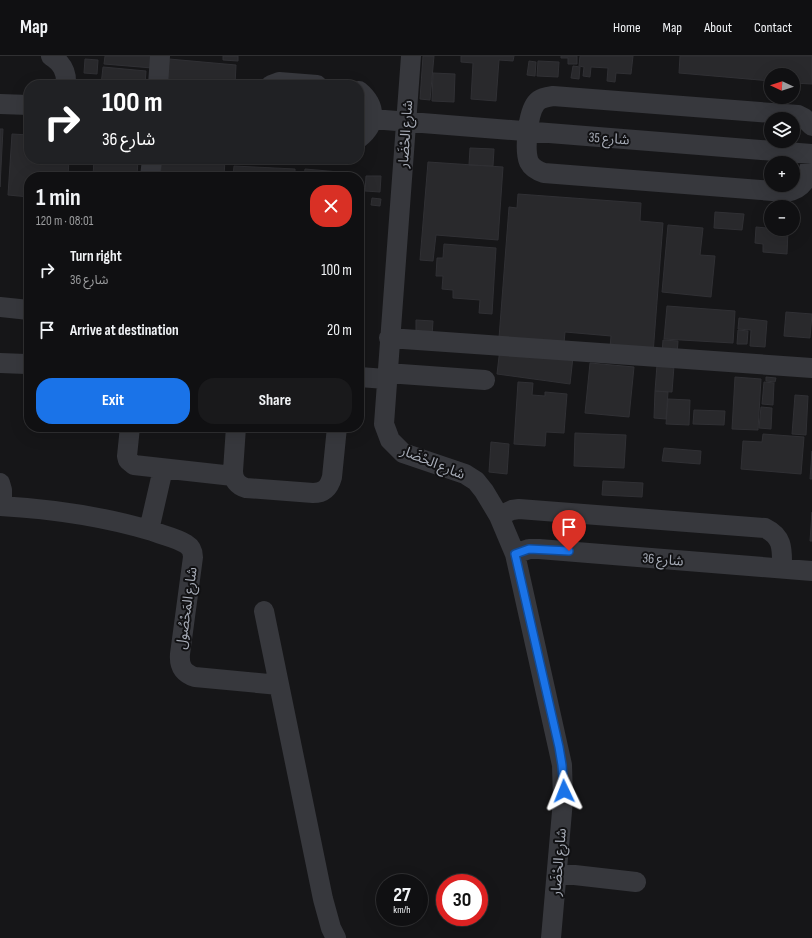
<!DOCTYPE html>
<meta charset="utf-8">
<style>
body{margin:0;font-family:"Sofia Sans Condensed","Noto Sans Arabic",sans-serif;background:#19191b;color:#f1f3f6;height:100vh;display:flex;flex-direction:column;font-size:15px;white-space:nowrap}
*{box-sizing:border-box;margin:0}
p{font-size:13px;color:#9c9d9f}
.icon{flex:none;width:22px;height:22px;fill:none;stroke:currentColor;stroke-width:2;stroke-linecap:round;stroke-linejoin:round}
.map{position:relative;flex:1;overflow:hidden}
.drawer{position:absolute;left:24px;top:116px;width:340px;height:260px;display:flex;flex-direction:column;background:#101012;border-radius:16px;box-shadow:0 4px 16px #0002,0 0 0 1px #303032}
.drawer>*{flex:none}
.banner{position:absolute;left:24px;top:24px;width:340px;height:84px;border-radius:16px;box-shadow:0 4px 16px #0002,0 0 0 1px #303032;background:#202124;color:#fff;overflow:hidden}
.needle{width:26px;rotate:274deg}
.tools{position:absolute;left:764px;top:12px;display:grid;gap:8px}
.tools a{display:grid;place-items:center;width:36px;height:36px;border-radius:50%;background:#101012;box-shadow:0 4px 16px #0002,0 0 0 1px #303032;font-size:20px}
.speed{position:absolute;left:376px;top:818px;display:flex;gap:8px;font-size:20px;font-weight:700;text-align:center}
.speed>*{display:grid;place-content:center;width:52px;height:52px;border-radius:50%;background:#101012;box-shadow:0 4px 16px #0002,0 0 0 1px #303032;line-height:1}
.speed small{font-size:10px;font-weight:400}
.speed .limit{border:6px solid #d22;background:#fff;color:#111}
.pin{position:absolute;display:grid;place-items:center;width:34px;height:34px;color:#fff;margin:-41px -17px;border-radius:50% 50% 50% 0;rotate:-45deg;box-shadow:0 0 4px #0007}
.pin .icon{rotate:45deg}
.me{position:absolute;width:44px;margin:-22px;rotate:358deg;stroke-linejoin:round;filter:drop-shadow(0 0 3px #0008)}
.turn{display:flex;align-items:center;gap:14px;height:84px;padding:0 12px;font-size:18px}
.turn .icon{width:52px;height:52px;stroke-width:2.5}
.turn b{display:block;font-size:28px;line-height:34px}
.round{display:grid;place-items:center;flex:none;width:42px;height:42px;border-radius:16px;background:#19191b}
.head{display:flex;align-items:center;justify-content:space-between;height:68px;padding:0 12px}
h1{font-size:24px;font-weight:700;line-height:30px}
.cta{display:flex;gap:8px;margin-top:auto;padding:8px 12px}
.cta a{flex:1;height:46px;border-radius:16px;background:#1a73e8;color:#fff;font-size:16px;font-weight:700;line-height:46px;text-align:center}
.cta a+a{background:#19191b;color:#f1f3f6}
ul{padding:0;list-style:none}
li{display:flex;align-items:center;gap:12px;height:60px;padding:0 12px}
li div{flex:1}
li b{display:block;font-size:15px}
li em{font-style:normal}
header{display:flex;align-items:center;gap:24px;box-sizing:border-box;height:56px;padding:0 20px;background:#101012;border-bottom:1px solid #303032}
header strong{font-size:19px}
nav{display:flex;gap:22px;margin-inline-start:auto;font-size:14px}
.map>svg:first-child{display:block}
.building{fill:#29292c;stroke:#303034}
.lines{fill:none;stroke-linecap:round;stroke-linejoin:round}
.minor{stroke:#37383d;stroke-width:20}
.route-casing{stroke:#114b97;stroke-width:10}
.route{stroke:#1a73e8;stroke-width:7}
.labels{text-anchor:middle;stroke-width:4;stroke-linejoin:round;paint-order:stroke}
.street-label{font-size:14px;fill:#a8adb8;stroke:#111113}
</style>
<header>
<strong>Map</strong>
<nav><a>Home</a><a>Map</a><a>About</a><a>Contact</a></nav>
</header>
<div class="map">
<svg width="812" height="882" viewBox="0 0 812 882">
<rect width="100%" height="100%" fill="#161618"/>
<path class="building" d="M105 0H153L152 12 104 8Z
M223 0H238V5L223 4Z
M423 0H434L430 44 420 43Z
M461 0H514L513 5 499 4 496 45 471 43 473 7 461 6Z
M561 0H577V8H568V2H561Z
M580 0H633L631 18 616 17 615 26 607 25 608 12 591 11 590 21 583 20 584 11 579 10Z
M680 0H812V28L793 27V19H771V25L679 17Z
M85 3 98 4 97 18 84 17Z
M169 3 236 9 235 29H167Z
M529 5 536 6 535 20 527 19Z
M538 5 559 6 558 21 537 20Z
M573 10 580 11 579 23 571 22Z
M103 11 146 15 145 29H101Z
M433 17 455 18 454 46 432 45Z
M0 73H3L0 131Z
M12 78 29 79V103H69L68 121H29V141L8 139Z
M470 92 494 93 493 110 469 109Z
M94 103H138L137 121H93Z
M162 103H225L224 121H160Z
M428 106 503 111 498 184 436 179 433 205 420 204Z
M234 110 295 113V121H233Z
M305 113 339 116V121H304Z
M366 120H381L380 136 365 135Z
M518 138 641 147 640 165 663 167 653 298 610 292 611 280 565 276 564 287 499 282 509 151 517 152Z
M372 142 381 143 380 150 371 149Z
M715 156 744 158 742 174 714 172Z
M668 169 703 172 700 199 715 200 711 241 662 236Z
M756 171 788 174 787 198 763 196V188L755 187Z
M444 188 496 192 492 258 479 257 480 244 453 242V234L442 233 443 220H436L437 202H443Z
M359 192H363L359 239Z
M667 250 735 255 733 287 664 283Z
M786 256 812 258 810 282 784 280Z
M739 262 767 265 765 291 750 290 751 274 738 273Z
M416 264 433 265 432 280 416 279Z
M738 274 748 275 747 288H737Z
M663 284 678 285 677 299 662 297Z
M500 292 573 301 570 328 497 318Z
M590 307 634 311 629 361 585 357Z
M657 309 674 310 672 336 655 335Z
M735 321 761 323 758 374 732 373Z
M766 321 776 322 775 326 766 325Z
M518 326 533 327 532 339 545 340V336L567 338 564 377 546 376 545 390 514 388Z
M764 326 774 327 773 349 762 348Z
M655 335 668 336 666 363 654 362Z
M795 339 808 340 806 379 792 378Z
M668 343 690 344 689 369 666 368Z
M761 351 772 352 771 373 759 372Z
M694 354 725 355 724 369 693 368Z
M575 377 626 379 624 412 574 410Z
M763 378 804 381 801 418 741 413 743 385 762 386Z
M491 386 509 388 507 418 489 416Z
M664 392 701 395 700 408 662 405Z
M812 395V423H810Z
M603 425 643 427 642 441 602 439Z
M812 456V485H810Z"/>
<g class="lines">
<path class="minor" d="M51 0C62 7 67 16 66 29
M411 0 384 368 390 384 403 397 465 418 476 425 484 435 499 460 515 498 562 709 563 744 551 882
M158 29 160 0
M271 29 279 26 317 29
M359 35C376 49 377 68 359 82
M0 48 29 49
M372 63 812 98
M812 70 804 62 798 59 553 40C546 41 540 42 536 47 528 57 524 94 529 106 532 112 538 115 544 117L786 136C806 133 807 120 812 103
M150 121 152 103
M0 251 29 254
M389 282 812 312
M0 307 26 308 29 307
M387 317 485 324
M359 321 386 323
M130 371 127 400 128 404 134 409 233 420
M236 371 233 415C233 424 238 430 246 432L313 437C324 437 329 432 332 421L337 371
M0 427 2 434V450
M0 450C52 453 102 460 152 475 162 479 177 482 186 488 191 491 193 496 193 501L180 598C179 610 183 617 195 621L279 629
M499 460 512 454 519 453 765 472C784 481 782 495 782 513
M149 474 163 413
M515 498 529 493H539L812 515
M264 555 323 843 331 872 336 882
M557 817 636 826"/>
</g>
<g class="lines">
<g class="route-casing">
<path id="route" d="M564 735 562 709 559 691 515 498 529 493 569 495"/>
</g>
<use href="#route" class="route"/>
</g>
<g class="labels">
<g class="street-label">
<text transform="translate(405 78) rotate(-86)" y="5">شارع الحْضَار</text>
<text transform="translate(609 82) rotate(4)" y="5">شارع 35</text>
<text transform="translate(433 406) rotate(22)" y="5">شارع الحْضَار</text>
<text transform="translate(663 503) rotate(5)" y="5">شارع 36</text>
<text transform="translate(186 552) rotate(-82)" y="5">شارع المَحْصُول</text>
<text transform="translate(558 806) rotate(-85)" y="5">شارع الحْضَار</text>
</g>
</g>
</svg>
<div class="tools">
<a><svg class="needle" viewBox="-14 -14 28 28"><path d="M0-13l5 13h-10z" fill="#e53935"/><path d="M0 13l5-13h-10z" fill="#9c9d9f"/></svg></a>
<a><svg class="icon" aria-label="layers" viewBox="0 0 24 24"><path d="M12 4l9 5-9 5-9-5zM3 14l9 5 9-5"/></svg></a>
<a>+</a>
<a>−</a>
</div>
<div class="speed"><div>27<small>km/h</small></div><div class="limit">30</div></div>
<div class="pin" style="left:569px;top:495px;background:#d93025"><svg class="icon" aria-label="arrive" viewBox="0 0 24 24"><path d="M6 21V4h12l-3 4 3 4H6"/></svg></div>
<svg class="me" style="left:564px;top:735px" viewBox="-20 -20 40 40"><path d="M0-17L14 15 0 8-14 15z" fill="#1a73e8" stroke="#fff" stroke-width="4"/></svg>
<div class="banner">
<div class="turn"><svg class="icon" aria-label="right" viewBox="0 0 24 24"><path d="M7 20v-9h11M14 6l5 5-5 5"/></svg><div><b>100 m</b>شارع 36</div></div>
</div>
<section class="drawer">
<div class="head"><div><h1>1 min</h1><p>120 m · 08:01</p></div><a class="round" style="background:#d93025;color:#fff"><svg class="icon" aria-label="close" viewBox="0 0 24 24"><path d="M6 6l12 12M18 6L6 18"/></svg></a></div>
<ul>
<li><svg class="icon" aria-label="right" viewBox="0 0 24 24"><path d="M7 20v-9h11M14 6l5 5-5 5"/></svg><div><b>Turn right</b><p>شارع 36</p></div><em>100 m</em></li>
<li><svg class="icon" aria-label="arrive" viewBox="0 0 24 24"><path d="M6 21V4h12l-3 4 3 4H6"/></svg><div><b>Arrive at destination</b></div><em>20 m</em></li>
</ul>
<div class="cta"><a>Exit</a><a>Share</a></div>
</section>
</div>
